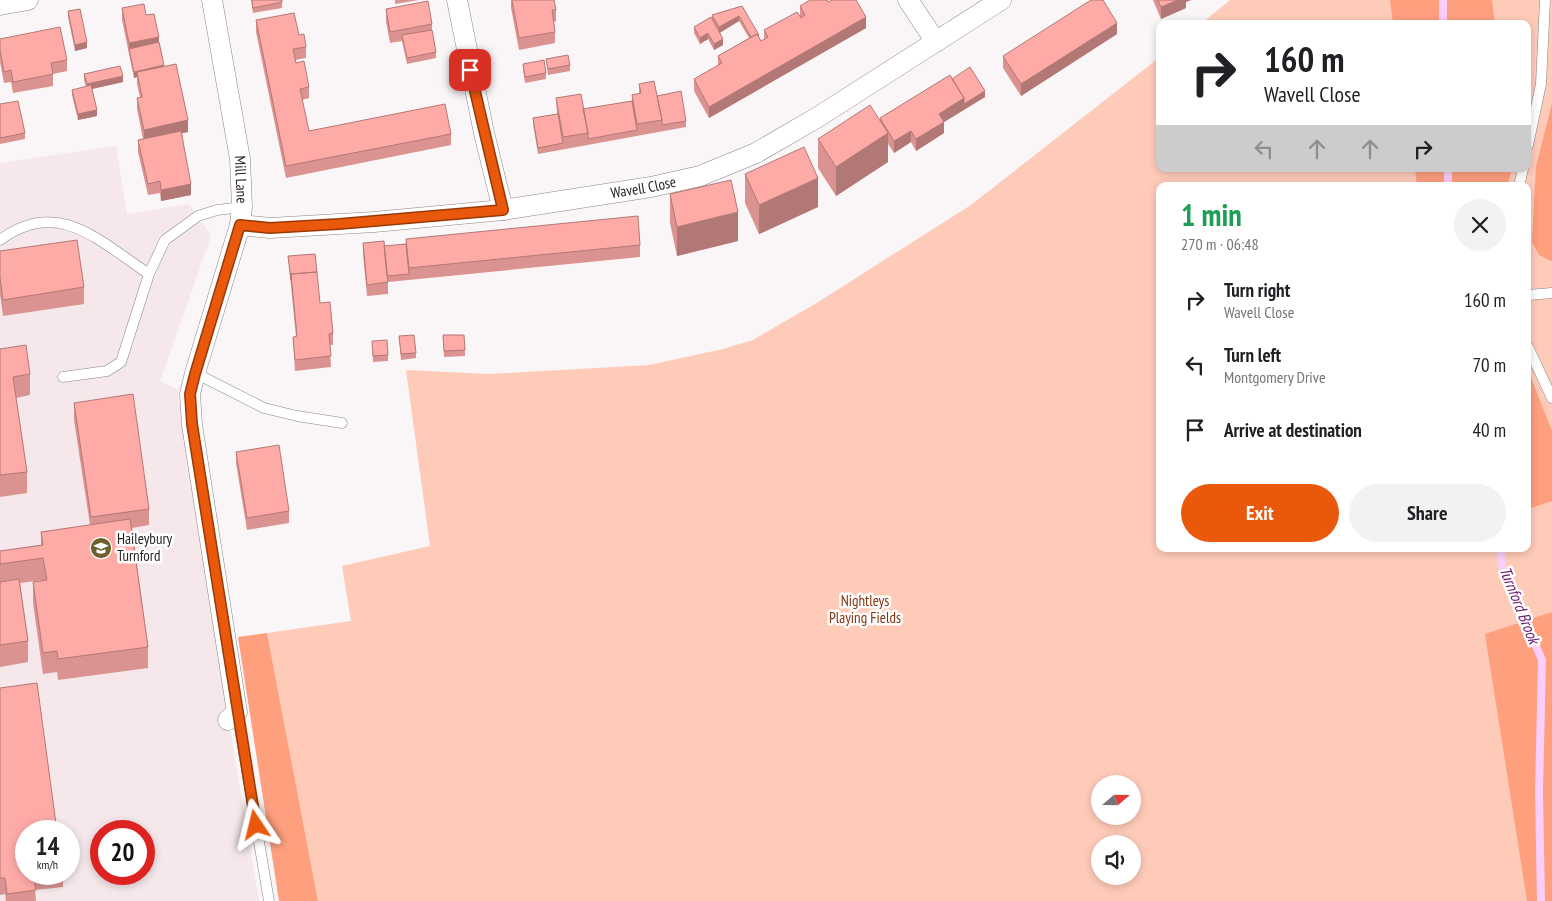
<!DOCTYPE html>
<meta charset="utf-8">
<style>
body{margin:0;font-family:"PT Sans Narrow",sans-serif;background:#f2f2f2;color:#202124;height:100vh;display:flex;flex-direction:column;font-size:19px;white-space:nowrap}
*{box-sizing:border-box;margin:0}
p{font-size:16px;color:#757577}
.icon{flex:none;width:28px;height:28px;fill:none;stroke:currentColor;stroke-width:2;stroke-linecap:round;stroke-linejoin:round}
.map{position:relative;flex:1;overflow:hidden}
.side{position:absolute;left:1156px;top:182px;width:375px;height:370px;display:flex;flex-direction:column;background:#fff;border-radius:10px;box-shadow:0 2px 8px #0003}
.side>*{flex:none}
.hud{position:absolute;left:1156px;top:20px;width:375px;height:152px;border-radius:10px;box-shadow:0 2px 8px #0003;background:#fff;color:#202124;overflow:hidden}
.needle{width:32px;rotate:70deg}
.tools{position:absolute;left:1091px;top:775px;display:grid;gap:10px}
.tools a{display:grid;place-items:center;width:50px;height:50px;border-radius:50%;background:#fff;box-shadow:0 2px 8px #0003;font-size:25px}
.speed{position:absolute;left:15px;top:820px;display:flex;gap:10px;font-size:25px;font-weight:700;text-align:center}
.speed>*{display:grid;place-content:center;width:65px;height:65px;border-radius:50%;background:#fff;box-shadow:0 2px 8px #0003;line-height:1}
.speed small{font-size:12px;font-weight:400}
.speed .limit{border:8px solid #d22;background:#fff;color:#111}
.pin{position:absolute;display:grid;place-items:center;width:42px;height:42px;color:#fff;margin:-21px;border-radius:10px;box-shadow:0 2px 8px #0006}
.me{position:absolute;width:55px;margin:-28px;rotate:350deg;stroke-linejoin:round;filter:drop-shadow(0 0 4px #0008)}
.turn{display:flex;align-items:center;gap:18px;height:105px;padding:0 25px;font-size:22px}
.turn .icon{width:65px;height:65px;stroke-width:2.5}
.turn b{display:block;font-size:35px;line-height:42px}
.lanes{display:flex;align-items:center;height:48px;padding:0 25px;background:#0003;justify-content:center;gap:25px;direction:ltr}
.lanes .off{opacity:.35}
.round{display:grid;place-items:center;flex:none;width:52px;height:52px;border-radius:26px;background:#f2f2f2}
.head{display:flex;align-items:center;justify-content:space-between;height:85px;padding:0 25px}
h1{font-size:30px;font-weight:600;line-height:38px;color:#1e9e55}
.button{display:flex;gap:10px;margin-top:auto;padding:10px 25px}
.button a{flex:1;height:58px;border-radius:30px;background:#ea580c;color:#fff;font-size:20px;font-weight:600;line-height:58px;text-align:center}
.button a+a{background:#f2f2f2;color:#202124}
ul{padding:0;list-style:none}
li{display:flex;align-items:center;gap:15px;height:65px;padding:0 25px}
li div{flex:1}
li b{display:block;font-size:19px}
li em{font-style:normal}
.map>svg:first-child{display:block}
.built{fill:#f5e7ea;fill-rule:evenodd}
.green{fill:#ffcbb9;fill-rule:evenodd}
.forest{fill:#fe9f7e}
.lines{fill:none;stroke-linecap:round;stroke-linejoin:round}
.stream{stroke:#f9cef8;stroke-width:8}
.service-casing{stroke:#898586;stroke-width:11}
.minor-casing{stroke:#898586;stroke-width:21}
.service{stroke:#fff;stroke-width:10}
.minor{stroke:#fff;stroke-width:20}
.wall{fill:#da9390}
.shaded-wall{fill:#b27876}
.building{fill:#feaba8;stroke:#b27876}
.route-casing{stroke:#983908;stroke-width:12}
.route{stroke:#ea580c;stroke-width:9}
.labels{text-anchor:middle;stroke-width:5;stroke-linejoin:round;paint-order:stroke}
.street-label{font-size:15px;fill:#262425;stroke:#fff}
.poi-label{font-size:15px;fill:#262425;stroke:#fff;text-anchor:start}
.park-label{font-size:15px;fill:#853311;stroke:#fff}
.water-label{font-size:16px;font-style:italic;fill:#6c1a6e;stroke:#fff}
</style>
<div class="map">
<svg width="1552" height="901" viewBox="0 0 1552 901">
<rect width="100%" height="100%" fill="#faf5f6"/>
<path class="built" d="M116 146 127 214 189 204 211 236 160 381 178 390 226 705 259 901H0V163ZM26 831H69V874H26ZM101 831H144V874H101Z"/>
<path class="green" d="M1230 0H1552V901H318L267 633 351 621 342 566 430 546 406 370 488 374 649 365 723 349 753 340 815 304 971 205 1160 57V169H1528V24H1201ZM1160 186H1528V549H1160ZM1100 784H1132V816H1100ZM1100 844H1132V876H1100Z"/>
<path class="forest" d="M1390 0H1492L1495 24H1393Z
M1552 103V261H1551L1539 255 1532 242 1536 166Z
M1415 169H1512L1507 186H1417Z
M1528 370 1552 431V501L1528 509Z
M1552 612V901H1527L1485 634Z
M267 633 318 901H279L238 637Z"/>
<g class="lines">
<path class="stream" d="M1443 0V24
M1448 169V186
M1500 549 1502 567 1542 660 1539 792 1541 901"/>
<g class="service-casing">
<path id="service" d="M1528 145 1541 84 1545 0
M1519 186 1523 169
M0 240C58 197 99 241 149 274
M1528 295 1552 293
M1528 347 1552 398
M195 373 264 408 297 416 342 423
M63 377 107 371 121 362 149 274 165 240 198 216 217 210 242 207
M237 712 269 901"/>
</g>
<g class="minor-casing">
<g id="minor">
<path id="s1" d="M212 0 240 159 242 207 240 225 195 373 190 394 192 425 237 712 228 720"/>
<path d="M457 0 484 133 503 210"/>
<path d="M908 0 936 42"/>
<path d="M0 5 28 0"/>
<path id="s2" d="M240 225 270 228 374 222 503 210 651 187 700 176 756 153 818 117 1001 0"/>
</g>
</g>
<use href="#service" class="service"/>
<use href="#minor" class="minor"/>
</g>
<path class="wall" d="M251 0H282V8L253 13Z
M395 0H419L395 4Z
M511 0H554L556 10V21L554 22 555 32V43L519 50 511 8Z
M1153 0H1191L1186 2V8L1161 19Z
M828 2 866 28 709 118 694 91V79L718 66V56L749 38 739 21 720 33 723 45 714 50 708 39 700 44 694 33V27L712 18V15L742 6 761 41 764 39V30L800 16V6Z
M122 8 146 15 159 42 164 67 188 132 182 133 191 195 161 201 160 193 148 195 138 152V140L143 139 137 109V98L140 97 137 84V77L134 78 122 20Z
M386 9 432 24V30L436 52V58L407 64 402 41 390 43 386 21Z
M68 11 87 48 75 51 68 17Z
M256 20 299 35 306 47V58L295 60 296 63 309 87V98L302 100 309 131 451 134V145L286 178 256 32Z
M1117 34 1021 96 1003 68V56Z
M0 39 67 60V71L53 74V86L13 93 11 82 4 83 0 62Z
M546 59 570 65V71L548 75Z
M523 64 546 73V79L525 83 523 70Z
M84 74 123 82 92 89 97 116 78 120 72 95V90L86 87 84 80Z
M952 79 985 97 944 122V133L916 151 911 142 894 153 888 144V162L836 196 818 168V139L880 120V118Z
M639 84 657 96 686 121V127L538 154 533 124V118L557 114 556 98 583 109 632 101V95L639 94Z
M0 104 25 133V139L0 144Z
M745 174 818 207 759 234 745 203Z
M670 194 738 241 677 256 670 223Z
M406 239 640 245V257L388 282V294L367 296 363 254V243L384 246 406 244Z
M0 251 84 287V304L3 316 0 294Z
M288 256 320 303 333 333V345H330L331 367 295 371 293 337H296Z
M443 335H464L465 356 444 357Z
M399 336 416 353V358L401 360Z
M372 341 388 355V361L373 362Z
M0 349 30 374V395L16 398 27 472V493L0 497Z
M74 403 149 509V525L132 528 148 647V668L58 680 57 672 43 674 33 603V582L44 580H43L20 583 28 641V662L0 667V551L41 545V532L90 525 74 420Z
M236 452 289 511V523L247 530 236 463Z
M0 688 26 874H63V887L35 890 36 901H6L5 894 0 895Z"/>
<path class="shaded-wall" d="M1178 0H1191L1186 2V8L1161 19V7Z
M739 16V21L719 33V27Z
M866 17V28L709 118V107Z
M1117 23V34L1021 96V84Z
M708 33V39L700 44V38Z
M159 37V48L129 49V43Z
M723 39V45L714 50V44Z
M87 42V48L75 51V45Z
M164 65V71L137 72V77L134 78V72Z
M123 76V82L87 90V84Z
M985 91V97L944 122V133L916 151V139L939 114 964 98Z
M97 110V116L78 120V114Z
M188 120V132L144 141V130Z
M911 131V142L894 153V141Z
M888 133V162L836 196V167Z
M818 178V207L759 234V205Z
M191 184V195L161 201V190Z
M738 212V241L677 256V227Z"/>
<path class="building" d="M252 0H282V2L253 8Z
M512 0H554L556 10H552L555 32 519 38Z
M810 0H827L828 2 832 0H856L866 17 709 107 694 79 722 63 718 56 757 34 761 41 768 37 764 30 797 12 801 18 805 15 800 6Z
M1091 0H1103L1117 23 1021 84 1003 56Z
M1158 0H1178L1161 7Z
M428 1 432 24 390 32 386 9Z
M144 4 146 15 154 14 159 37 129 43 122 8Z
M742 6 759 35 758 36 757 34 751 37 739 16 719 27 712 15Z
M80 9 87 42 75 45 68 11Z
M294 13 299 35 304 34 306 47 293 49 296 63 304 61 309 87 300 89 309 131 445 104 451 134 286 166 256 20Z
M711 17 723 39 714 44 708 33 700 38 694 27Z
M60 27 67 60 51 63 53 74 13 82 11 70 4 72 0 50V39Z
M432 30 436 52 407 58 402 35Z
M159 42 164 65 134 72 129 49Z
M568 55 570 65 548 69 546 59Z
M544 60 546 73 525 77 523 64Z
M176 64 188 120 144 130 137 98 142 97 137 72Z
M120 66 123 76 87 84 84 74Z
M970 67 985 91 964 104V98L952 79Z
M950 75 964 98 939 114 944 122 916 139 911 131 894 141 880 118Z
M654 81 662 120 637 124 632 95 641 93 639 84Z
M91 85 97 110 78 114 72 90Z
M681 91 686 121 662 125V120L657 96Z
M581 94 588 133 563 137 556 98Z
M18 101 25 133 0 138V104Z
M632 101 637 130 588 139V133L583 109Z
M870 105 888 133 836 167 818 139Z
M558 114 563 143 538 148 533 118Z
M181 131 191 184 161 190 160 181 148 184 138 140Z
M804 147 818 178 759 205 745 174Z
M731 180 738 212 677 227 670 194Z
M638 216 640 245 409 268 406 239Z
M77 240 84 287 3 300 0 277V251Z
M384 241 388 282 367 285 363 243Z
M406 244 409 274 387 276 384 246Z
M315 254 317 272 291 274V280L288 256Z
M317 272 320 303 330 302 333 333 329 334 331 356 295 360 293 337 297 336 291 274Z
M414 335 416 353 401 354 399 336Z
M443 335H464L465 350 444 351Z
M387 340 388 355 373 356 372 341Z
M26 345 30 374 13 377 27 472 0 475V349Z
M133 394 149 509 91 517 74 403Z
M279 445 289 511 247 518 236 452Z
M130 519 148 647 58 659 57 651 43 653 33 582 47 580 43 558 0 564V551L43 545 41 532Z
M19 579 28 641 0 645V582Z
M37 683 57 831H26V874H34H33L36 890 7 894 5 878H0V688Z"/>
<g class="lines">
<g class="route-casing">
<path id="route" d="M256 825 192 424 190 394 195 374 240 225 270 228 339 224 503 210 470 70"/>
</g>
<use href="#route" class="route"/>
</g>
<defs>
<g id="school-disc" transform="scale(1.125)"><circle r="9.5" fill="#6d602d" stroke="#fff"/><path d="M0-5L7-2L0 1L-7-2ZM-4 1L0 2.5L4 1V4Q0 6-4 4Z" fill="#fff"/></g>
</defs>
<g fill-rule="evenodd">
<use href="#school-disc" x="101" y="548"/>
</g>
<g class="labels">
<g class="street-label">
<text dy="5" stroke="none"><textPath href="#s1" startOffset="182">Mill Lane</textPath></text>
<text dy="5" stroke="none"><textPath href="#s2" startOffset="406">Wavell Close</textPath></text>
</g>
<g class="poi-label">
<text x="117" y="544">Haileybury<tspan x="117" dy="17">Turnford</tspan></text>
</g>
<g class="park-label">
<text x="865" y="606">Nightleys<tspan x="865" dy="17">Playing Fields</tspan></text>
</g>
<g class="water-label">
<text transform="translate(1520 605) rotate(68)" y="6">Turnford Brook</text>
</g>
</g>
</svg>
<div class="tools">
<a><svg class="needle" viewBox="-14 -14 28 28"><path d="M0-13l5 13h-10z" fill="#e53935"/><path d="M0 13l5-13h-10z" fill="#757577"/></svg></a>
<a><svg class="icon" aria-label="sound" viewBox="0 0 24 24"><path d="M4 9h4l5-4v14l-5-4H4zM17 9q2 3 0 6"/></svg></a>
</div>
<div class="speed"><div>14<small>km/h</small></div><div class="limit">20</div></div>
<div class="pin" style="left:470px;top:70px;background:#d93025"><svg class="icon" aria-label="arrive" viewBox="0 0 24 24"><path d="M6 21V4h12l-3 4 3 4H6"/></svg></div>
<svg class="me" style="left:256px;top:825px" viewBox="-20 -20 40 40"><path d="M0-17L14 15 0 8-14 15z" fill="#ea580c" stroke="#fff" stroke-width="4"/></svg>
<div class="hud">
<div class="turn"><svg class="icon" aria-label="right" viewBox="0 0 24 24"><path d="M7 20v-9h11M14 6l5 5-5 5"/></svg><div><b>160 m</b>Wavell Close</div></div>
<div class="lanes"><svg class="icon off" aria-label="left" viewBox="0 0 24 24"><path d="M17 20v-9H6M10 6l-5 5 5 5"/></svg><svg class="icon off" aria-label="ahead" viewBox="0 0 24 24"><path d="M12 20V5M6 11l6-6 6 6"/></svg><svg class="icon off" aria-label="ahead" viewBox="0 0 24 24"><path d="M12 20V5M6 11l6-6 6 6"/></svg><svg class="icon" aria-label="right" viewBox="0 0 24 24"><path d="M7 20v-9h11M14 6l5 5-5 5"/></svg></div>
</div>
<section class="side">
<div class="head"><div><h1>1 min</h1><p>270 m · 06:48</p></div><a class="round"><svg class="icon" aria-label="close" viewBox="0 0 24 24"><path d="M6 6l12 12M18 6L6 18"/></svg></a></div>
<ul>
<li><svg class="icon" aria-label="right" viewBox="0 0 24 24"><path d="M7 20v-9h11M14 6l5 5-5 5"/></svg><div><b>Turn right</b><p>Wavell Close</p></div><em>160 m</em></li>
<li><svg class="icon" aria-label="left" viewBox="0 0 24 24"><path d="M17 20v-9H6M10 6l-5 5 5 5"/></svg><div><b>Turn left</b><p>Montgomery Drive</p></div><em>70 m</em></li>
<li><svg class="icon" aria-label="arrive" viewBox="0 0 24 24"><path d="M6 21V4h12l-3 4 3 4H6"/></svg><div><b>Arrive at destination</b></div><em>40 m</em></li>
</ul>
<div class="button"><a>Exit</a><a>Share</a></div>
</section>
</div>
